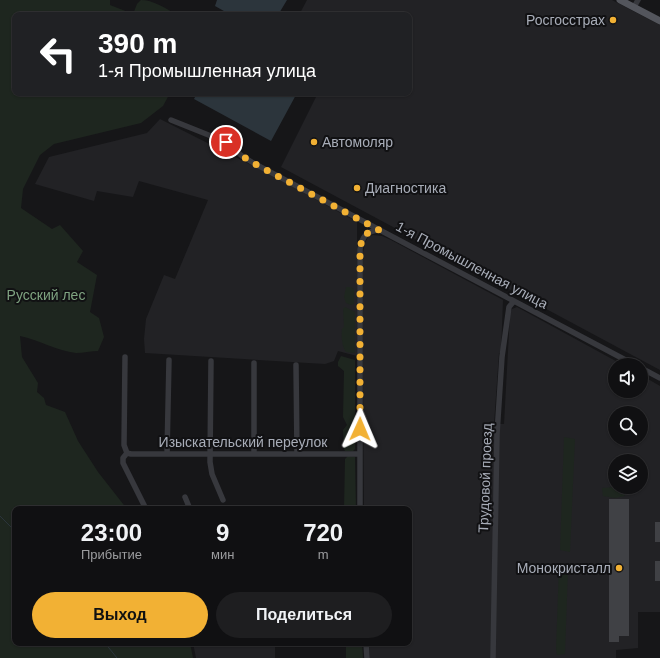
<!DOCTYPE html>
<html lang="ru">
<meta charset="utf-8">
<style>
body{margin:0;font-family:Helvetica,sans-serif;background:#1e1e20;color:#f1f3f6;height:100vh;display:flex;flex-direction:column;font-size:15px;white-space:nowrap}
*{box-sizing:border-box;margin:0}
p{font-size:13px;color:#9c9d9f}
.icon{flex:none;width:22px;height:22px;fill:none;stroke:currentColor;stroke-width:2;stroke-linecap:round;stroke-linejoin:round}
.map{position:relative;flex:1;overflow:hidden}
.drawer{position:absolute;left:12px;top:506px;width:400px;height:140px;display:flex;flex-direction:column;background:#101012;border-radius:8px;box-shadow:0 1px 3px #0004,0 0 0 1px #303032}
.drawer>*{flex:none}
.hud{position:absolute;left:12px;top:12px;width:400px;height:84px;border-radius:8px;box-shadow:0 1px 3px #0004,0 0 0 1px #303032;background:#202124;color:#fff;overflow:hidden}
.tools{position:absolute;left:608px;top:358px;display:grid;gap:8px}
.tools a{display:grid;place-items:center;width:40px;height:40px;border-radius:50%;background:#101012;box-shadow:0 1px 3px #0004,0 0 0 1px #303032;font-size:20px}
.pin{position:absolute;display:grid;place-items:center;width:34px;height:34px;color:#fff;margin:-17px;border:2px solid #fff;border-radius:50%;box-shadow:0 1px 4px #0007}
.me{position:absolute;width:44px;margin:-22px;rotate:1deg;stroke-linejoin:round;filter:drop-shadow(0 0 3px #0008)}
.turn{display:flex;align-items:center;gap:14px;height:84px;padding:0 20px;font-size:18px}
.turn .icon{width:52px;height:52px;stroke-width:2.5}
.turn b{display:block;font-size:28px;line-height:34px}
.eta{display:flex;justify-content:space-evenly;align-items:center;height:68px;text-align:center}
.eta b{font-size:24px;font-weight:800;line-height:28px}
.button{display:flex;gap:8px;margin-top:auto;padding:8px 20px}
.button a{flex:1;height:46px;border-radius:24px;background:#f2b134;color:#111;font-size:16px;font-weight:800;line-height:46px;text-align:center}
.button a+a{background:#1e1e20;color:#f1f3f6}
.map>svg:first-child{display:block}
.built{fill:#222225;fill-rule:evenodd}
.green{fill:#1e261f}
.water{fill:#2c353c}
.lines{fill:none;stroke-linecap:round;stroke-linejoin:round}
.stream{stroke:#2c353c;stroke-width:1}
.building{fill:#404145}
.minor{stroke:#37383d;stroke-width:5.5}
.major{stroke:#53555c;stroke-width:7}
.route{stroke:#f2b134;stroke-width:7;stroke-dasharray:0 12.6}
.poi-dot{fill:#f2b134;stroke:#111113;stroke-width:1.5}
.labels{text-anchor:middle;stroke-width:4;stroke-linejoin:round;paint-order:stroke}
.poi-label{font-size:14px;fill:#a8adb8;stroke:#111113;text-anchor:end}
.street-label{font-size:14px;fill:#a8adb8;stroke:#111113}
.park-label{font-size:14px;fill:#7fa381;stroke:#111113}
</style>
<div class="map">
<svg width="660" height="658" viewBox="0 0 660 658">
<rect width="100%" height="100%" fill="#161618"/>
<path class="built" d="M307 0H612L660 25V370L281 167 318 93H409V15H299Z
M160 119 273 176 357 222V356L338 351 334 361 325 364 145 353 144 339 146 319 164 275 175 279 208 200 139 181 133 197 97 191 94 201 35 184 49 157 147 133Z
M373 235 382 236 391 240 503 300 501 352 499 353 494 424H504L510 314 512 309 517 307 623 365H615V391H641V375L660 386V612H638V648L616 650V658H370L369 643H409V509H364L362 258 365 243 368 237ZM615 413H641V439H615ZM615 461H641V487H615Z
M193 643H275V658H196Z"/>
<path class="green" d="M0 0H110V5L133 14 137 4 141 0C152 0 167 8 176 15H15V93H170L163 106 141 123 54 144 40 155 23 189 21 208 52 229 60 225 83 251 77 262 97 275 90 312 99 318 104 337 98 351C91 351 83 353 76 353 57 351 39 340 20 336L22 357 38 383 37 392 44 398 46 405 65 412 78 441 98 472 127 509H15V643H190L193 658H0Z
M346 287H351L354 289V304L351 305 346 303 344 297Z
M345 307 355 312V352L353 353 346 352C342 347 341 335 342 329L344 327 343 309Z
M341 356 355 360V449L353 451H345L344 449 343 430 347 425 343 417 344 371 338 366V362Z
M564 437 575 439 570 552 560 550Z
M348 456 355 457 356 509H344L345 459Z
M614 487 624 490 625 496 615 498 603 496 602 488Z
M559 566 568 569 565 654 557 655 556 649Z
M346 643H362L363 658H346Z"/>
<path class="water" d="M217 0H287L278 15H231L215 6Z
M197 93H297L271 141 194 99Z"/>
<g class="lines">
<path class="stream" d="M0 516 15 531
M15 532 13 537 15 539
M105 643 117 658"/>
</g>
<path class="building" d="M609 499H629V636H619V642H609Z
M655 522H660V542H655Z
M655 561H660V581H655Z"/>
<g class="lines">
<path class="minor" d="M634 7 638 0
M171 120 226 142 242 156 255 164 635 365
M125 357 124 445 127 453
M211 361 210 462 212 474 223 500
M296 365 297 454
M641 368 660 378
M127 453 131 454H359
M127 453 123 458V463L146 509
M167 454 169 360
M254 454V363
M185 497 190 509
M360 509V249C362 237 366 231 379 230
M366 643 367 658
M493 658 497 434 502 357 509 307 514 301"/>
<path class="major" d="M620 0 660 21"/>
</g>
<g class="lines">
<path class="route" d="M226 142 242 156 255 164 379 230C366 231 362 236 360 249V429"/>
</g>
<g class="poi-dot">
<circle cx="613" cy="20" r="4"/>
<circle cx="314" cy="142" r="4"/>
<circle cx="357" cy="188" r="4"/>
<circle cx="619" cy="568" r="4"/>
</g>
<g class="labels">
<g class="poi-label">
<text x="605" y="25">Росгосстрах</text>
<text x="322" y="147" text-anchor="start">Автомоляр</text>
<text x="365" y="193" text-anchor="start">Диагностика</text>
<text x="611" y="573">Монокристалл</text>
</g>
<g class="street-label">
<text transform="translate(472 265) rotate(28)" y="5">1-я Промышленная улица</text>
<text x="243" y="447">Изыскательский переулок</text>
<text transform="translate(485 478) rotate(-88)" y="5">Трудовой проезд</text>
</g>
<g class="park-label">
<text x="46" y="300">Русский лес</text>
</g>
</g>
</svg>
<div class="tools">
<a><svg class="icon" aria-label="sound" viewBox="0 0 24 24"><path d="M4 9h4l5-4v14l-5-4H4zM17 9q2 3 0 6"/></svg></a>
<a><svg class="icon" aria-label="search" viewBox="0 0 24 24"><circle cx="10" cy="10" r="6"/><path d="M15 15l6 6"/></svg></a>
<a><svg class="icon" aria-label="layers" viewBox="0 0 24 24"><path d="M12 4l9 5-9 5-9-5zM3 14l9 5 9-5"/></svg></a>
</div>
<div class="pin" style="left:226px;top:142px;background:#d93025"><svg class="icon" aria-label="arrive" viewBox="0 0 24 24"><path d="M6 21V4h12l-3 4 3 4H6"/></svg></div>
<svg class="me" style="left:360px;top:429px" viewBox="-20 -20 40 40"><path d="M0-17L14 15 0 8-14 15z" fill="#f2b134" stroke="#fff" stroke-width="4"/></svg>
<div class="hud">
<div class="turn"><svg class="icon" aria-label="left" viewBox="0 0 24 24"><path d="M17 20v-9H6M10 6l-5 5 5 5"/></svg><div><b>390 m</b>1-я Промышленная улица</div></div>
</div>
<section class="drawer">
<div class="eta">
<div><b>23:00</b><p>Прибытие</p></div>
<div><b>9</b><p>мин</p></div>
<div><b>720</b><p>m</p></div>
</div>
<div class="button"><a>Выход</a><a>Поделиться</a></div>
</section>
</div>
